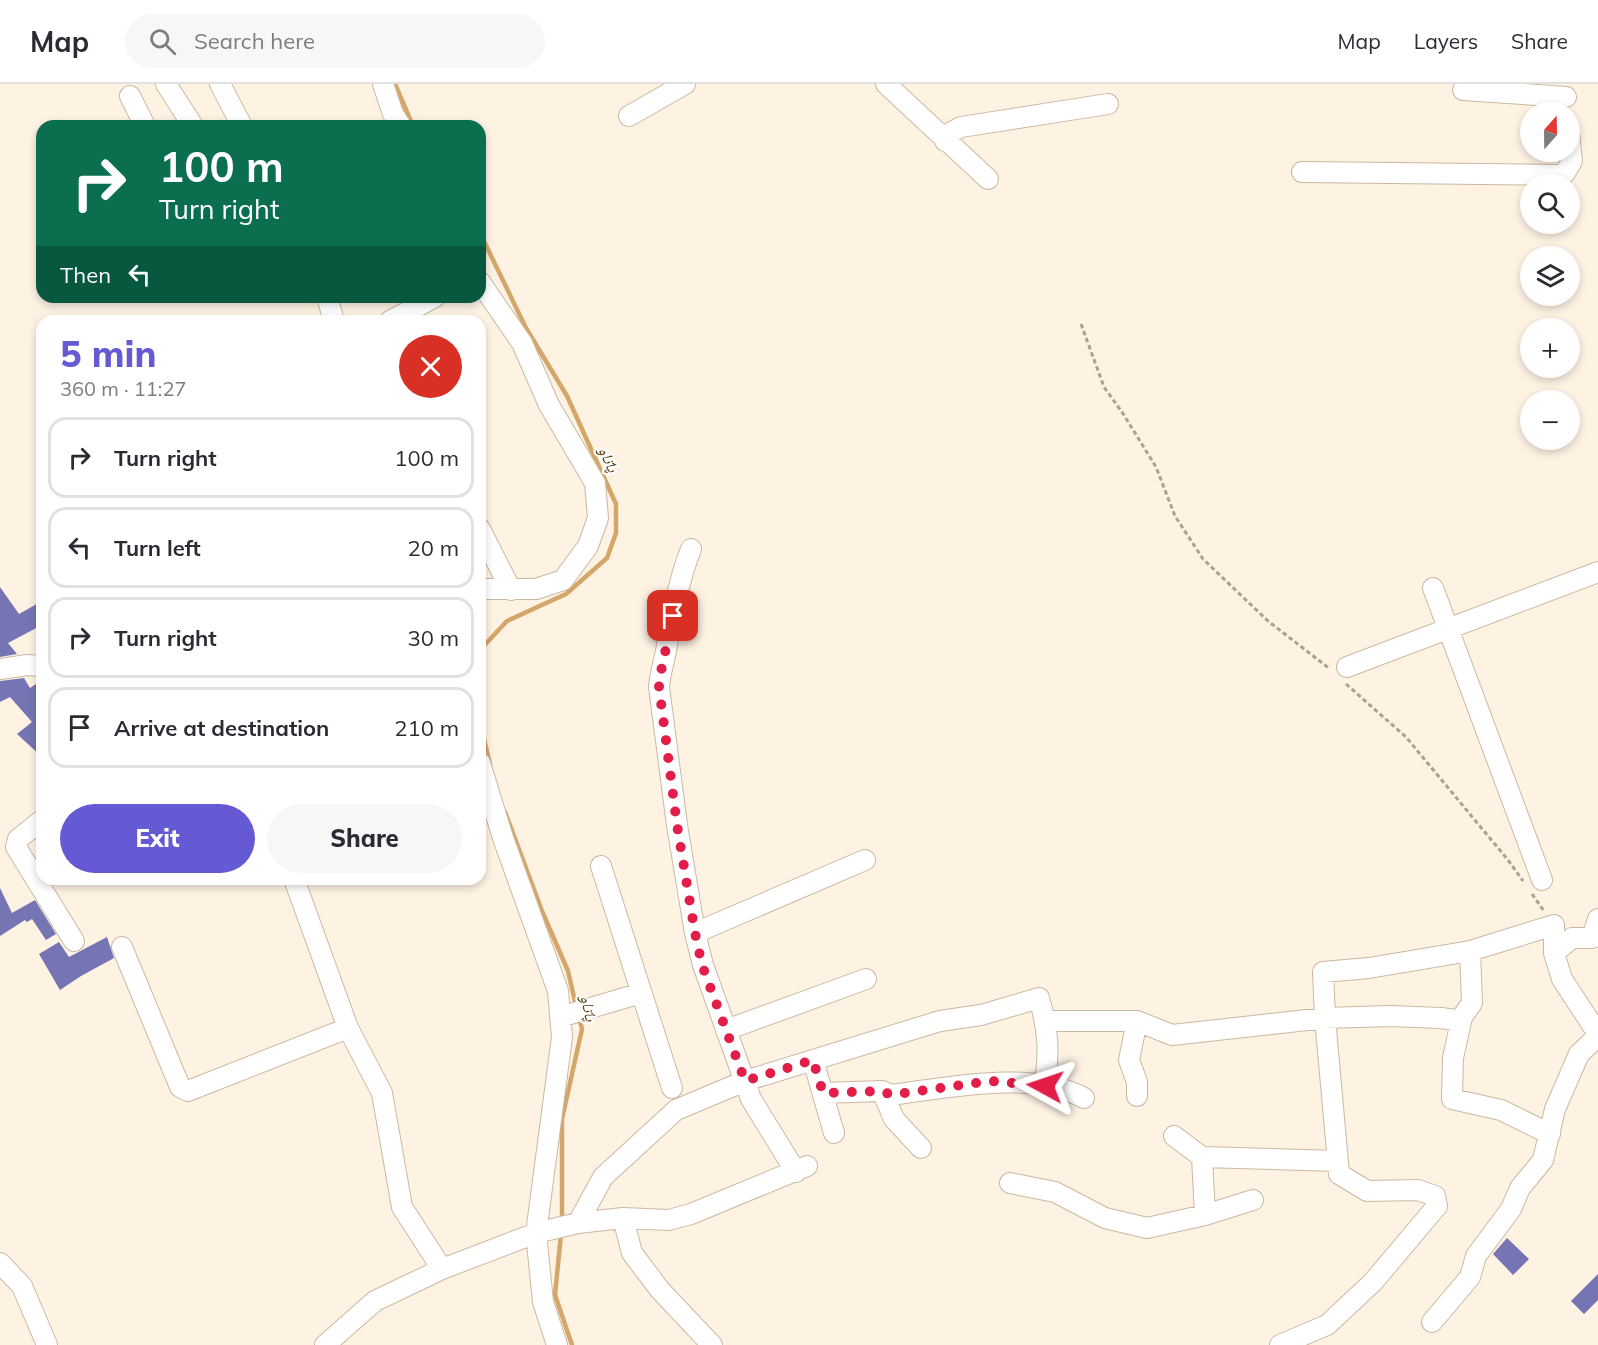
<!DOCTYPE html>
<meta charset="utf-8">
<style>
body{margin:0;font-family:Mulish,"Noto Naskh Arabic",sans-serif;background:#f7f7f7;color:#2b2b33;height:100vh;display:flex;flex-direction:column;font-size:22px;white-space:nowrap}
*{box-sizing:border-box;margin:0}
p{font-size:20px;color:#7c7c81}
.icon{flex:none;width:33px;height:33px;fill:none;stroke:currentColor;stroke-width:2;stroke-linecap:round;stroke-linejoin:round}
.map{position:relative;flex:1;overflow:hidden}
.details{position:absolute;left:36px;top:231px;width:450px;height:570px;display:flex;flex-direction:column;background:#fff;border-radius:18px;box-shadow:0 3px 9px #0003}
.details>*{flex:none}
.hud{position:absolute;left:36px;top:36px;width:450px;height:183px;border-radius:18px;box-shadow:0 3px 9px #0003;background:#0b6e4f;color:#fff;overflow:hidden}
.needle{width:39px;rotate:20deg}
.controls{position:absolute;left:1520px;top:18px;display:grid;gap:12px}
.controls a{display:grid;place-items:center;width:60px;height:60px;border-radius:50%;background:#fff;box-shadow:0 3px 9px #0003;font-size:30px}
.pin{position:absolute;display:grid;place-items:center;width:51px;height:51px;color:#fff;margin:-26px;border-radius:12px;box-shadow:0 3px 9px #0006}
.me{position:absolute;width:66px;margin:-33px;rotate:275deg;stroke-linejoin:round;filter:drop-shadow(0 0 4px #0008)}
.turn{display:flex;align-items:center;gap:21px;height:126px;padding:0 24px;font-size:27px}
.turn .icon{width:78px;height:78px;stroke-width:2.5}
.turn b{display:block;font-size:42px;line-height:51px}
.then{display:flex;align-items:center;height:57px;padding:0 24px;background:#0003;gap:12px;font-size:22px}
.round{display:grid;place-items:center;flex:none;width:63px;height:63px;border-radius:32px;background:#f7f7f7}
.head{display:flex;align-items:center;justify-content:space-between;height:102px;padding:0 24px}
h1{font-size:36px;font-weight:800;line-height:45px;color:#665ad4}
.action{display:flex;gap:12px;margin-top:auto;padding:12px 24px}
.action a{flex:1;height:69px;border-radius:36px;background:#665ad4;color:#fff;font-size:24px;font-weight:800;line-height:69px;text-align:center}
.action a+a{background:#f7f7f7;color:#2b2b33}
ul{padding:0;list-style:none}
li{display:flex;align-items:center;gap:18px;height:81px;margin:0 12px 9px;padding:0 12px;border:3px solid #e1e1e2;border-radius:18px}
li div{flex:1}
li b{display:block;font-size:22px}
li em{font-style:normal}
header{display:flex;align-items:center;gap:36px;box-sizing:border-box;height:84px;padding:0 30px;background:#fff;border-bottom:2px solid #e1e1e2}
header strong{font-size:28px}
nav{display:flex;gap:33px;margin-inline-start:auto;font-size:21px}
.search{width:420px;height:54px;background:#f7f7f7;display:flex;align-items:center;gap:15px;box-sizing:border-box;padding:0 21px;border-radius:33px;color:#7c7c81;font-size:22px}
.map>svg:first-child{display:block}
.lines{fill:none;stroke-linecap:round;stroke-linejoin:round}
.stream{stroke:#d5a66a;stroke-width:4.5}
.building{fill:#7575b4}
.minor-casing{stroke:#cbb8a1;stroke-width:22}
.path{stroke:#aaa094;stroke-width:3;stroke-dasharray:4.5 3;stroke-linecap:butt}
.minor{stroke:#fff;stroke-width:20}
.route{stroke:#e11d48;stroke-width:10;stroke-dasharray:0 18}
.labels{text-anchor:middle;stroke-width:4.5;stroke-linejoin:round;paint-order:stroke}
.water-label{font-size:16px;font-style:italic;fill:#563705;stroke:#fff}
</style>
<header>
<strong>Map</strong>
<div class="search"><svg class="icon" aria-label="search" viewBox="0 0 24 24"><circle cx="10" cy="10" r="6"/><path d="M15 15l6 6"/></svg>Search here</div>
<nav><a>Map</a><a>Layers</a><a>Share</a></nav>
</header>
<div class="map">
<svg width="1598" height="1261" viewBox="0 0 1598 1261">
<rect width="100%" height="100%" fill="#fef2e3"/>
<g class="lines">
<path class="stream" d="M395 0 413 42
M480 149 526 244 567 312 616 420V449L607 474 566 510 507 537 480 566
M480 639 490 680
M505 728 542 827 568 887 576 922
M562 1138V1035L582 945 579 933
M561 1150 555 1211 572 1261"/>
</g>
<path class="building" d="M0 503 19 530 42 517V541L8 559 17 570 0 573Z
M24 594 30 604 42 596V673L17 650 32 638 10 613 0 618V597Z
M0 804 12 829 35 816 56 850 46 856 32 835 27 838 25 836 0 852Z
M107 853 114 874 81 892 60 906 39 870 59 858 69 873Z
M1507 1154 1529 1175 1513 1191 1493 1170Z
M1598 1190V1216L1584 1230 1571 1217Z"/>
<g class="lines">
<g class="minor-casing">
<path id="minor" d="M166 0 193 42
M220 0 242 42
M383 0 393 30 401 42
M886 0 988 95
M1463 6 1566 13
M130 12 145 42
M629 32 685 0
M945 57 950 49 961 43 1108 20
M1302 88 1561 91 1565 89 1572 77 1569 49
M480 198 522 259 549 321 595 399 598 434 588 462 563 496 536 505H480
M327 213 334 237
M390 237 435 213
M480 445 511 506
M691 465C678 498 674 527 667 561 665 576 660 588 659 603L677 741 695 849 703 881 751 1015 796 1088
M1433 504 1542 796
M1347 583 1598 488
M0 585 27 581 40 582 42 584
M480 679 503 754 558 907 562 953 536 1149 543 1218 557 1261
M42 736 18 755 16 763 74 857
M601 782 672 1004
M294 795 348 944 382 1009 402 1123 442 1185
M695 849 865 776
M122 863 180 1003 188 1007 348 944
M1470 867 1472 919 1462 933 1453 974 1452 1015 1501 1026 1550 1050
M1554 869 1572 854H1592L1598 835
M560 933 641 909
M1046 937H1137L1172 951 1325 934 1390 932 1441 934 1461 937
M726 946 866 895
M813 976 834 1049
M882 1007 894 1035 921 1064
M823 1009 882 1007 891 1011C948 1004 1030 985 1084 1014
M1137 1012V998L1129 976 1137 937
M1174 1052 1202 1073 1338 1077
M1202 1073 1205 1131
M1010 1099 1055 1108 1105 1134 1147 1144 1205 1131 1253 1116
M623 1134 632 1169 660 1206 712 1261
M578 1139 603 1093 676 1026 745 997 940 937 981 931 1039 914C1049 948 1049 967 1045 1002
M0 1179 22 1202 47 1261
M1432 1238 1470 1193 1476 1172 1511 1125 1520 1104 1543 1076 1555 1025 1579 970 1598 952
M325 1261 375 1217 442 1185 536 1149 578 1139 623 1134 669 1136 691 1130 807 1082
M1280 1261 1327 1241 1373 1198 1437 1122 1435 1112 1418 1106 1367 1107 1339 1090 1325 934 1323 888 1369 884 1470 867 1554 841V869L1562 895 1598 950"/>
</g>
<path class="path" d="M1081 240 1104 303 1122 328 1156 383 1175 432 1203 475 1268 537 1330 585
M1346 600 1406 653 1508 776 1523 797
M1532 810 1544 827"/>
<use href="#minor" class="minor"/>
</g>
<g class="lines">
<path class="route" d="M673 532C669 556 661 579 659 603L677 741 695 849 702 881 745 997 813 976 823 1009 882 1007 891 1011 990 997 1045 1002"/>
</g>
<g class="labels">
<g class="water-label">
<text transform="translate(609 375) rotate(66)" y="6">پاتاو</text>
<text transform="translate(589 924) rotate(78)" y="6">پاتاو</text>
</g>
</g>
</svg>
<div class="controls">
<a><svg class="needle" viewBox="-14 -14 28 28"><path d="M0-13l5 13h-10z" fill="#e53935"/><path d="M0 13l5-13h-10z" fill="#7c7c81"/></svg></a>
<a><svg class="icon" aria-label="search" viewBox="0 0 24 24"><circle cx="10" cy="10" r="6"/><path d="M15 15l6 6"/></svg></a>
<a><svg class="icon" aria-label="layers" viewBox="0 0 24 24"><path d="M12 4l9 5-9 5-9-5zM3 14l9 5 9-5"/></svg></a>
<a>+</a>
<a>−</a>
</div>
<div class="pin" style="left:673px;top:532px;background:#d93025"><svg class="icon" aria-label="arrive" viewBox="0 0 24 24"><path d="M6 21V4h12l-3 4 3 4H6"/></svg></div>
<svg class="me" style="left:1045px;top:1002px" viewBox="-20 -20 40 40"><path d="M0-17L14 15 0 8-14 15z" fill="#e11d48" stroke="#fff" stroke-width="4"/></svg>
<div class="hud">
<div class="turn"><svg class="icon" aria-label="right" viewBox="0 0 24 24"><path d="M7 20v-9h11M14 6l5 5-5 5"/></svg><div><b>100 m</b>Turn right</div></div>
<div class="then">Then<svg class="icon" aria-label="left" viewBox="0 0 24 24"><path d="M17 20v-9H6M10 6l-5 5 5 5"/></svg></div>
</div>
<section class="details">
<div class="head"><div><h1>5 min</h1><p>360 m · 11:27</p></div><a class="round" style="background:#d93025;color:#fff"><svg class="icon" aria-label="close" viewBox="0 0 24 24"><path d="M6 6l12 12M18 6L6 18"/></svg></a></div>
<ul>
<li><svg class="icon" aria-label="right" viewBox="0 0 24 24"><path d="M7 20v-9h11M14 6l5 5-5 5"/></svg><div><b>Turn right</b></div><em>100 m</em></li>
<li><svg class="icon" aria-label="left" viewBox="0 0 24 24"><path d="M17 20v-9H6M10 6l-5 5 5 5"/></svg><div><b>Turn left</b></div><em>20 m</em></li>
<li><svg class="icon" aria-label="right" viewBox="0 0 24 24"><path d="M7 20v-9h11M14 6l5 5-5 5"/></svg><div><b>Turn right</b></div><em>30 m</em></li>
<li><svg class="icon" aria-label="arrive" viewBox="0 0 24 24"><path d="M6 21V4h12l-3 4 3 4H6"/></svg><div><b>Arrive at destination</b></div><em>210 m</em></li>
</ul>
<div class="action"><a>Exit</a><a>Share</a></div>
</section>
</div>
